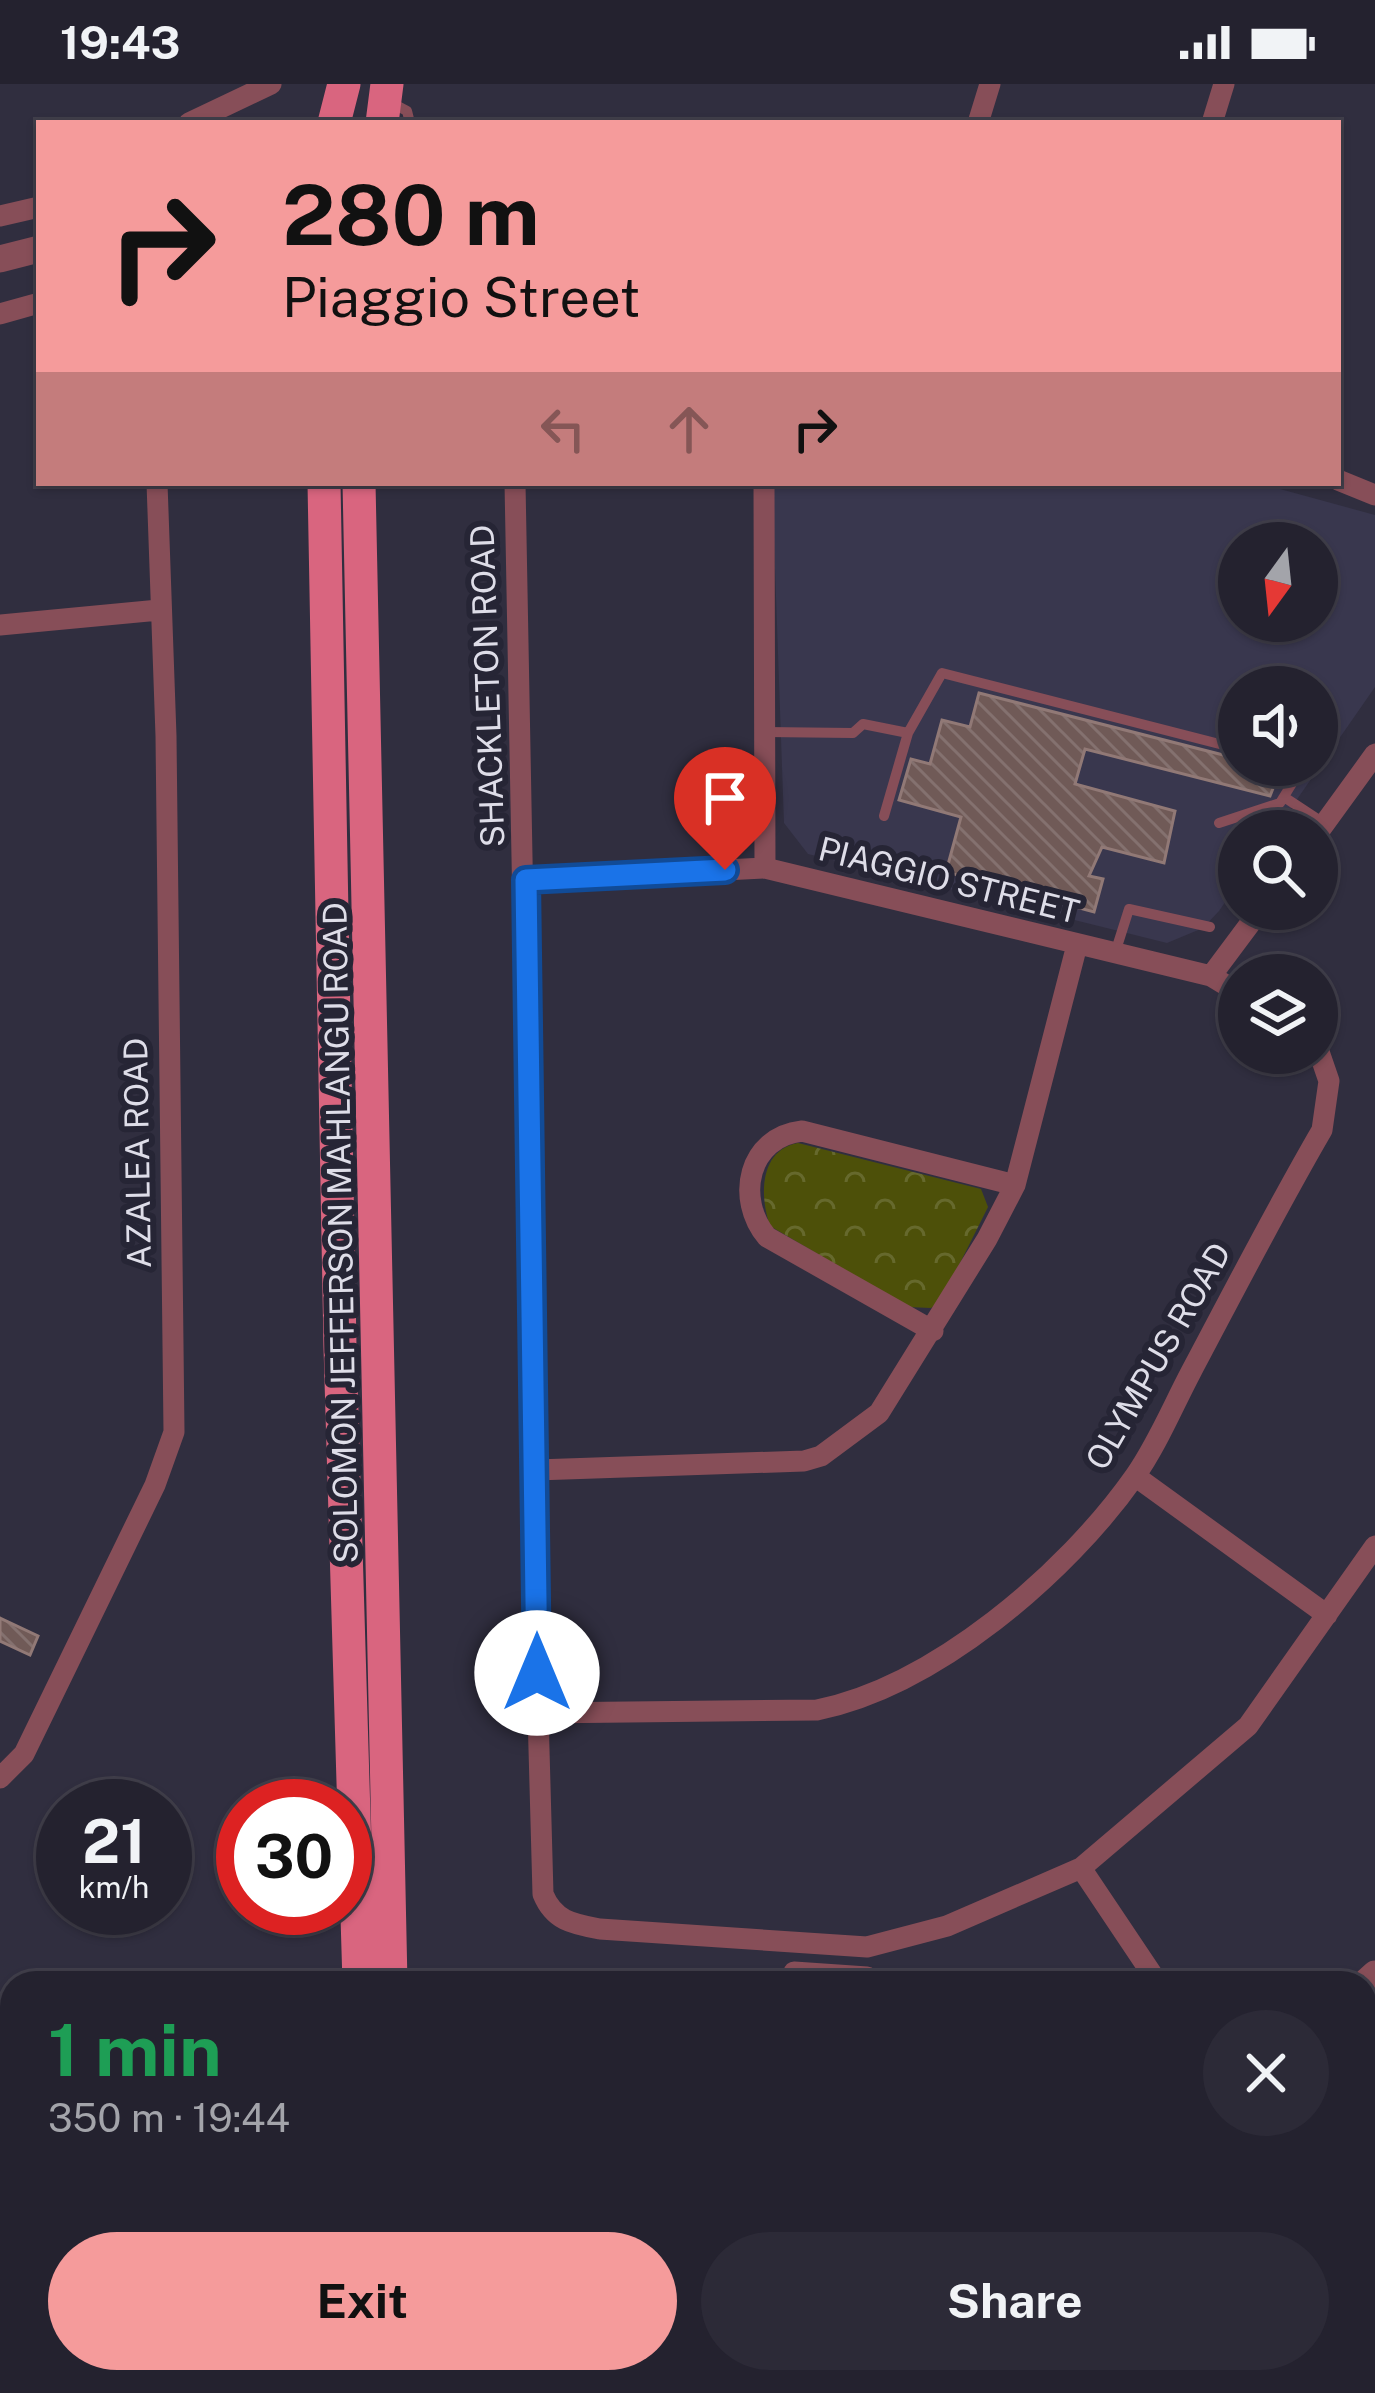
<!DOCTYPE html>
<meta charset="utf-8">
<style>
body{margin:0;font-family:"Public Sans",sans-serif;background:#2c2a37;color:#f1f3f6;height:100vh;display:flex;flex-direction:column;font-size:45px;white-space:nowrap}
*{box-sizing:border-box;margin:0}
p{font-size:39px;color:#a3a4aa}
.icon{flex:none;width:66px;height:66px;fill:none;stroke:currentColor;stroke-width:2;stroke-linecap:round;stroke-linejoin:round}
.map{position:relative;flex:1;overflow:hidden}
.details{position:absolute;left:0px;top:1887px;width:1377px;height:423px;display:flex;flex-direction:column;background:#24222f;border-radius:36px 36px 0 0;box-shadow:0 3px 9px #0004,0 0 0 3px #413f4b}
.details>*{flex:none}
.top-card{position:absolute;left:36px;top:36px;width:1305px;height:366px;border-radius:0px;box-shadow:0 3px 9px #0004,0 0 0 3px #413f4b;background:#f59b9b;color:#111;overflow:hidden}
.needle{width:78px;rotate:195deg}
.controls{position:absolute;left:1218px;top:438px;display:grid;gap:24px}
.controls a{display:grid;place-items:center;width:120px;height:120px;border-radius:50%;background:#24222f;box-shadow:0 3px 9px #0004,0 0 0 3px #413f4b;font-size:60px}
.speed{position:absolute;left:36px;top:1695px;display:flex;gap:24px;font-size:60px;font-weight:700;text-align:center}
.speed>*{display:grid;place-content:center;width:156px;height:156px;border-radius:50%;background:#24222f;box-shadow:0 3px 9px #0004,0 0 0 3px #413f4b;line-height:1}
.speed small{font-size:30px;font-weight:400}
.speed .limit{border:18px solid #d22;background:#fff;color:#111}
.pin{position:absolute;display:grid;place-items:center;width:102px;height:102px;color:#fff;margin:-123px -51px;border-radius:50% 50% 50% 0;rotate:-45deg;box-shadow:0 0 12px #0007}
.pin .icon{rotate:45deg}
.me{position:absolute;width:132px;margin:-66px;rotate:0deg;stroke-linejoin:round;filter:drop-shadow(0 0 9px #0008)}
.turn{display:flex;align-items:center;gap:42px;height:252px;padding:0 48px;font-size:54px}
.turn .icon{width:156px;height:156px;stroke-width:2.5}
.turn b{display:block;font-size:84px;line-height:102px}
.lanes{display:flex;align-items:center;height:114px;padding:0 48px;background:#0003;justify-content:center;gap:60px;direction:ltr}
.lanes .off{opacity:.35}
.round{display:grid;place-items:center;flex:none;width:126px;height:126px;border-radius:63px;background:#2c2a37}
.head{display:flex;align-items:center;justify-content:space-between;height:204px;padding:0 48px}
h1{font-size:72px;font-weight:700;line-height:90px;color:#1e9e55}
.button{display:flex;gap:24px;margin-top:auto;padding:24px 48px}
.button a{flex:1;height:138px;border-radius:72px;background:#f59b9b;color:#111;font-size:48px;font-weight:700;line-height:138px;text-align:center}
.button a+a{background:#2c2a37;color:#f1f3f6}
.status{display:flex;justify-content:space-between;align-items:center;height:84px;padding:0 60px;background:#24222f;direction:ltr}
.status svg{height:33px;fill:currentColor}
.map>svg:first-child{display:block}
.built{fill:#39374e;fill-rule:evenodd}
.park{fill:url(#park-crowns)}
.building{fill:url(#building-back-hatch);stroke:#917976;stroke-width:3}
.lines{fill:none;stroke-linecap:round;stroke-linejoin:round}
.service{stroke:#874e58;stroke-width:10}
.minor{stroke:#874e58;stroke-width:21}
.tertiary{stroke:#874e58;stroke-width:27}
.primary{stroke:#d9657f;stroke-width:33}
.route-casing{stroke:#114b97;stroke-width:30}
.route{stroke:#1a73e8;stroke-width:21}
.labels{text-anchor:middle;stroke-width:12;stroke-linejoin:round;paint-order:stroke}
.street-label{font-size:33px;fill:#dedde8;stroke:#262535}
</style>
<div class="status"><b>19:43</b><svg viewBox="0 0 49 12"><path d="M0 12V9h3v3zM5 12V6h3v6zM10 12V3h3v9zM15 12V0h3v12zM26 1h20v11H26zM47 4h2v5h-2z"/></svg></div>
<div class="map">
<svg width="1375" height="2309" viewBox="0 0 1375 2309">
<defs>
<pattern id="park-crowns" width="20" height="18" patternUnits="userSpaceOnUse" patternTransform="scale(3)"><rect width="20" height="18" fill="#4d5009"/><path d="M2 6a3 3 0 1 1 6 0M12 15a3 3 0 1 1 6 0" fill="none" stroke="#66692d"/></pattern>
<pattern id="building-back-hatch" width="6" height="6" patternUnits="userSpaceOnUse" patternTransform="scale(3)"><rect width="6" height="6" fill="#705a57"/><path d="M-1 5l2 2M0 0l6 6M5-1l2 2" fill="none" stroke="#84716f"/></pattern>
</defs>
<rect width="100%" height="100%" fill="#302e3f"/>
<path class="built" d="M772 399H1258L1375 431V603L1275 747H1239V798L1219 827 1203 844 1167 859 808 770 784 739ZM1239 459H1317V537H1239ZM1239 603H1317V681H1239Z"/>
<path class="park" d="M798 1059 981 1105 988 1123 941 1217 931 1224 908 1223 770 1142C759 1110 760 1066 798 1059Z"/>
<path class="building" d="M979 609 1239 675V681L1281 684 1270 712 1085 665 1075 700 1175 727 1164 779 1102 763 1089 792 1103 795 1094 828 946 788 961 733 899 716 911 675 930 680 942 636 970 643Z
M0 1534 38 1552 30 1571 0 1557Z"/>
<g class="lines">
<path class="service" d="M390 18 407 27 410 39
M765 648 853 649 863 640 908 649
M1284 713 1325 740
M884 732 908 649 942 589 1239 665
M1219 739 1280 719 1296 693 1294 681
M1115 869 1129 825 1210 843"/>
<path class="minor" d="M189 39 271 0
M978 39 990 0
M1212 39 1224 0
M0 132 39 123
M0 230 39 219
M1338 396 1375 411
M515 399 538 1629 543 1810C554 1837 573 1840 600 1845L867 1863 947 1842 1081 1784 1248 1642 1375 1462
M764 399 765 784
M0 541 159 526
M1317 750 1375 670
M526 796 765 784 1211 892 1239 909
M1211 892 1261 825
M933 1247 767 1153C735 1115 748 1053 802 1047L1015 1101
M536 1386 804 1377 821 1372 879 1329 987 1155 1015 1101 1077 861
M1135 1392 1327 1531
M538 1629 817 1626C935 1602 1066 1490 1135 1392 1157 1361 1173 1322 1191 1288 1234 1207 1276 1125 1322 1046L1329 997 1317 962
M0 1694 24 1670 155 1401 174 1348 166 652 157 399
M1081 1784 1158 1899
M794 1888 867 1893
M0 1955 12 1957
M651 2309 671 2298"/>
<path class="tertiary" d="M0 175 39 165
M1365 1899 1375 1890
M0 2203 12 2205
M0 2237 12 2233"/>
<path class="primary" d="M334 39 344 0
M382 39 387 0
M324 399 340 1263 359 1899
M359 399 391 1899
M384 2298 385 2309
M423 2298 424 2309"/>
</g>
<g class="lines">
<g class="route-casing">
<path id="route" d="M537 1589 526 796 725 786"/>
</g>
<use href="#route" class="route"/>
</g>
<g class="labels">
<g class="street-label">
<text transform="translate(487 602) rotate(-92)" y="12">SHACKLETON ROAD</text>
<text transform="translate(949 796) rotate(14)" y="12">PIAGGIO STREET</text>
<text transform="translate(137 1069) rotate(-91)" y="12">AZALEA ROAD</text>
<text transform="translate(340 1149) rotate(-91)" y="12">SOLOMON JEFFERSON MAHLANGU ROAD</text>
<text transform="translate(1158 1272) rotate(-60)" y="12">OLYMPUS ROAD</text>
</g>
</g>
</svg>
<div class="controls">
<a><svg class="needle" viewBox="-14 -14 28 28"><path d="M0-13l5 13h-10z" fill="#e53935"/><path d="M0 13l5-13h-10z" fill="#a3a4aa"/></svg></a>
<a><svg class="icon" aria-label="sound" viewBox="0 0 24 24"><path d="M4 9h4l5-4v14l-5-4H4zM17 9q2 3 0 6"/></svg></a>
<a><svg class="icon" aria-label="search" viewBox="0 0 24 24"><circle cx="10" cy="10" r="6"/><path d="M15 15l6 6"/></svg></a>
<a><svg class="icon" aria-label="layers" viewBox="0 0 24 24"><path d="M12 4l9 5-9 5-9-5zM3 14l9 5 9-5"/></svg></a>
</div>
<div class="speed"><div>21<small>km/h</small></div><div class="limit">30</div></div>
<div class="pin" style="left:725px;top:786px;background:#d93025"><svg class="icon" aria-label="arrive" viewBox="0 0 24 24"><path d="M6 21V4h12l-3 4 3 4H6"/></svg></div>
<svg class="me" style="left:537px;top:1589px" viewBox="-20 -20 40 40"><circle r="19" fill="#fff"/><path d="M0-13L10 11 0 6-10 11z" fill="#1a73e8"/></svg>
<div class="top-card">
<div class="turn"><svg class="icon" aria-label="right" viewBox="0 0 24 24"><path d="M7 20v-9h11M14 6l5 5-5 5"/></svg><div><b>280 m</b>Piaggio Street</div></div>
<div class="lanes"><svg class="icon off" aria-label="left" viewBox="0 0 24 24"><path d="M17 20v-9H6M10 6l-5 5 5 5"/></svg><svg class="icon off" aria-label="ahead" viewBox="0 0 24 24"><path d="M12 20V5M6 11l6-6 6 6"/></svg><svg class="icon" aria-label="right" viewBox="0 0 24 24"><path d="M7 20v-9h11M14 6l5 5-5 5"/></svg></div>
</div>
<section class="details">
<div class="head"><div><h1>1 min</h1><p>350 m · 19:44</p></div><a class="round"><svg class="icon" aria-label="close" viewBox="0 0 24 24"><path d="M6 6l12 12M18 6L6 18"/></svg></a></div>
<div class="button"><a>Exit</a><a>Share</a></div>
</section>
</div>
